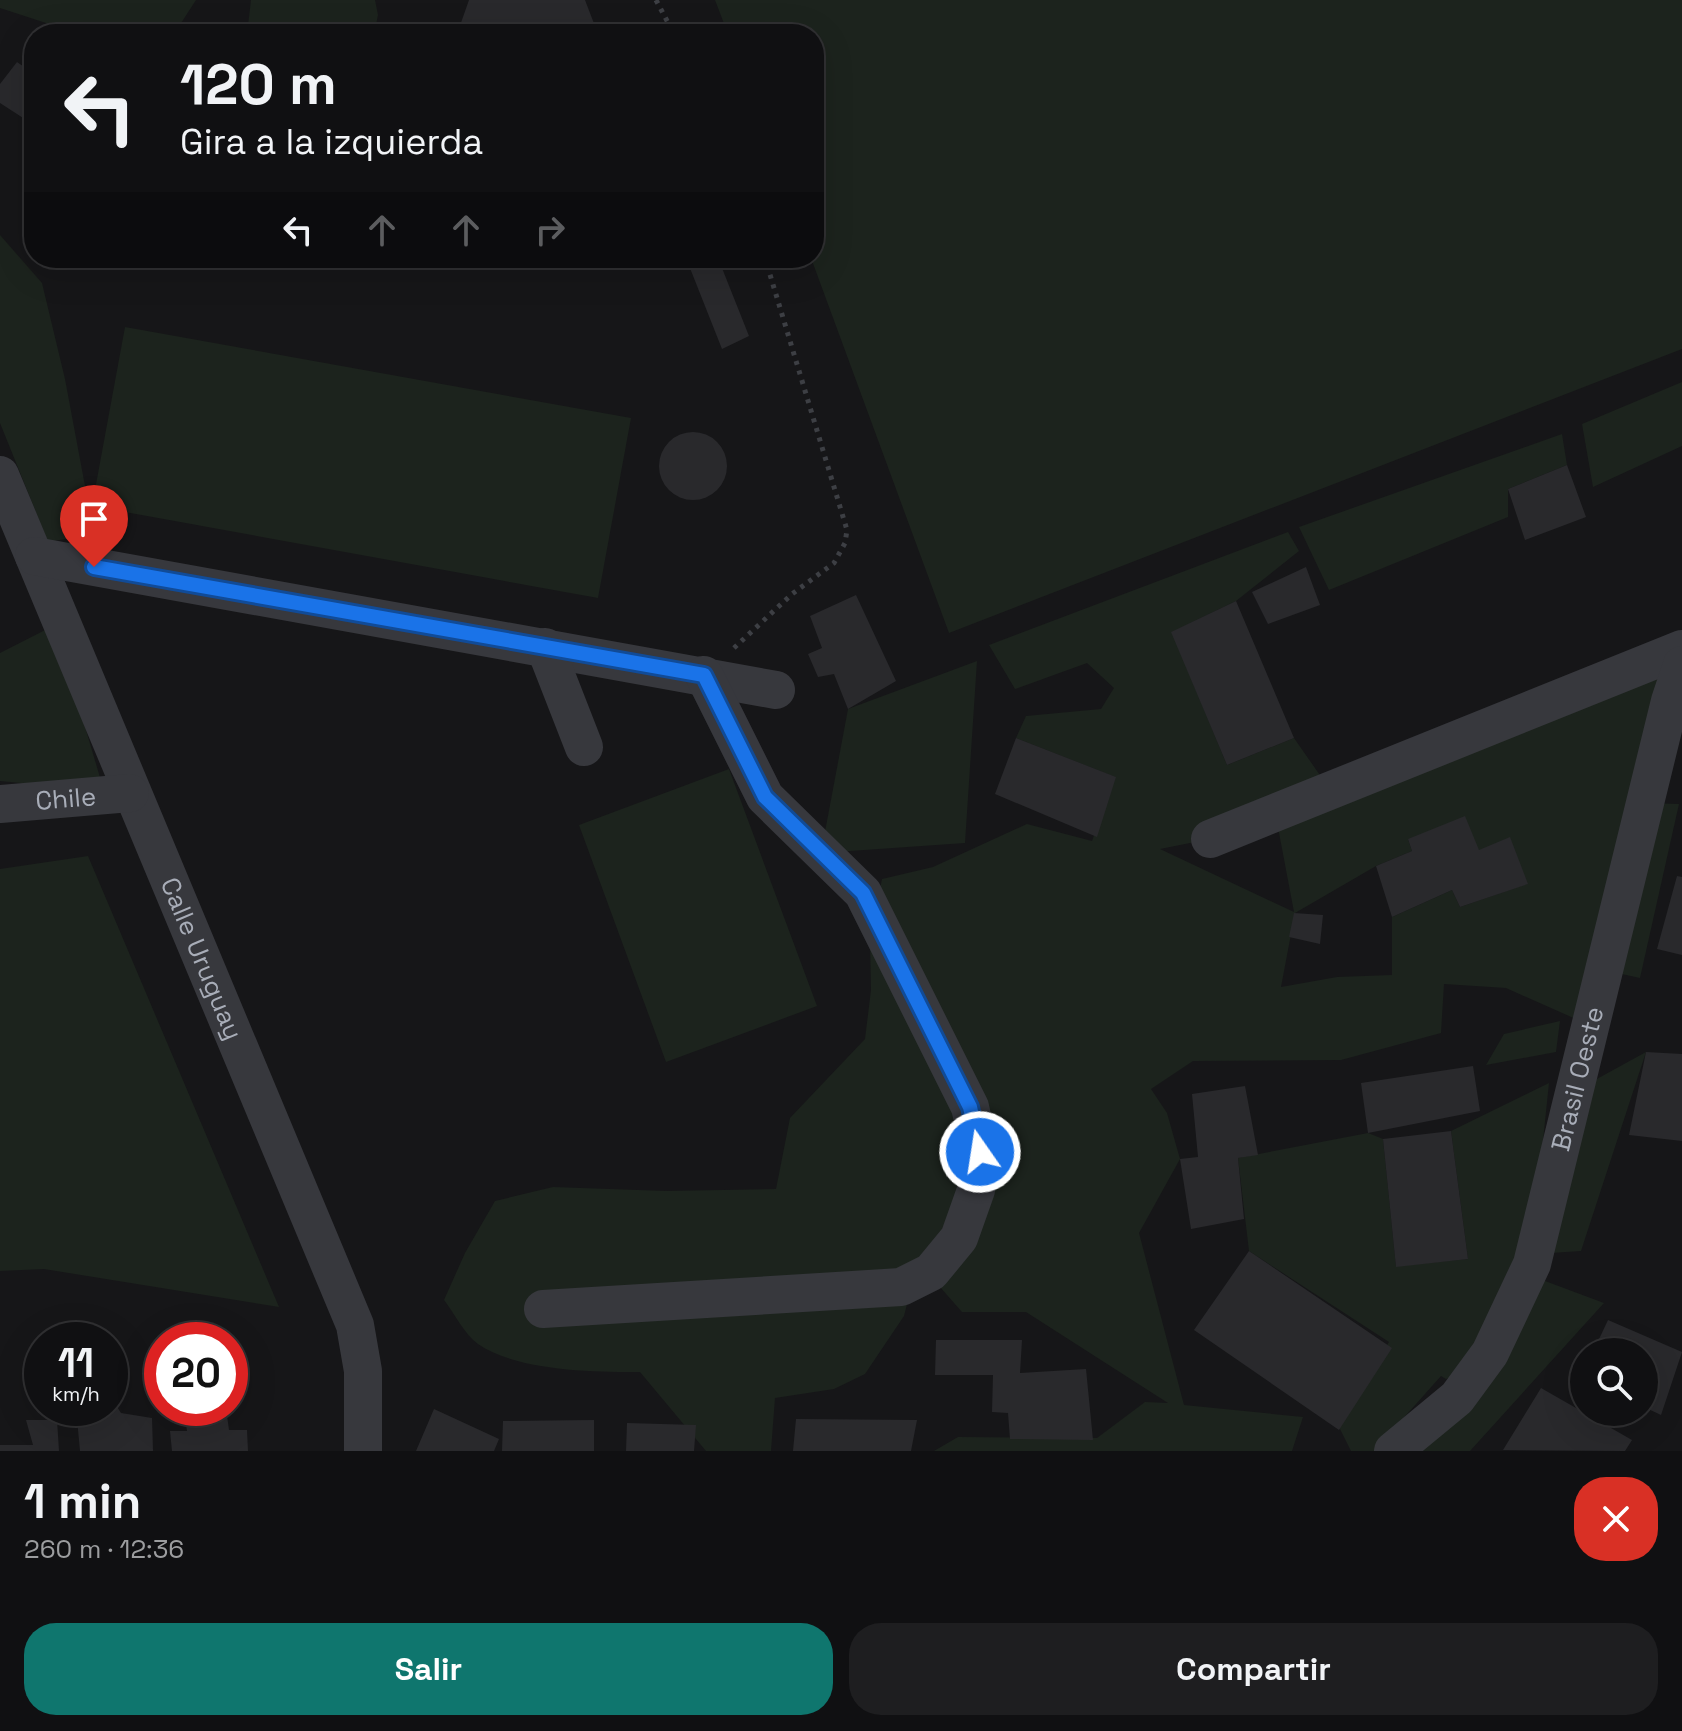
<!DOCTYPE html>
<html lang="es">
<meta charset="utf-8">
<style>
body{margin:0;font-family:"Space Grotesk",sans-serif;background:#1e1e20;color:#f1f3f6;height:100vh;display:flex;flex-direction:column;font-size:30px;white-space:nowrap}
*{box-sizing:border-box;margin:0}
p{font-size:26px;color:#9c9d9f}
.icon{flex:none;width:44px;height:44px;fill:none;stroke:currentColor;stroke-width:2;stroke-linecap:round;stroke-linejoin:round}
.map{position:relative;height:1451px;overflow:hidden}
.side{display:flex;flex-direction:column;background:#101012;flex:1}
.side>*{flex:none}
.top-card{position:absolute;left:24px;top:24px;width:800px;height:244px;border-radius:32px;box-shadow:0 8px 32px #0002,0 0 0 2px #303032;background:#101012;color:#f1f3f6;overflow:hidden}
.buttons{position:absolute;left:1570px;top:1338px;display:grid;gap:16px}
.buttons a{display:grid;place-items:center;width:88px;height:88px;border-radius:50%;background:#101012;box-shadow:0 8px 32px #0002,0 0 0 2px #303032;font-size:40px}
.speed{position:absolute;left:24px;top:1322px;display:flex;gap:16px;font-size:40px;font-weight:700;text-align:center}
.speed>*{display:grid;place-content:center;width:104px;height:104px;border-radius:50%;background:#101012;box-shadow:0 8px 32px #0002,0 0 0 2px #303032;line-height:1}
.speed small{font-size:20px;font-weight:400}
.speed .limit{border:12px solid #d22;background:#fff;color:#111}
.pin{position:absolute;display:grid;place-items:center;width:68px;height:68px;color:#fff;margin:-82px -34px;border-radius:50% 50% 50% 0;rotate:-45deg;box-shadow:0 0 8px #0007}
.pin .icon{rotate:45deg}
.me{position:absolute;width:88px;margin:-44px;rotate:347deg;stroke-linejoin:round;filter:drop-shadow(0 0 6px #0008)}
.turn{display:flex;align-items:center;gap:28px;height:168px;padding:0 24px;font-size:36px}
.turn .icon{width:104px;height:104px;stroke-width:2.5}
.turn b{display:block;font-size:56px;line-height:68px}
.lanes{display:flex;align-items:center;height:76px;padding:0 24px;background:#0003;justify-content:center;gap:40px;direction:ltr}
.lanes .off{opacity:.35}
.round{display:grid;place-items:center;flex:none;width:84px;height:84px;border-radius:32px;background:#1e1e20}
.overview{display:flex;align-items:center;justify-content:space-between;height:136px;padding:0 24px}
h1{font-size:48px;font-weight:700;line-height:60px}
.primary-button{display:flex;gap:16px;margin-top:auto;padding:16px 24px}
.primary-button a{flex:1;height:92px;border-radius:32px;background:#0f766e;color:#fff;font-size:32px;font-weight:700;line-height:92px;text-align:center}
.primary-button a+a{background:#1e1e20;color:#f1f3f6}
.map>svg:first-child{display:block}
.green{fill:#1c231d;fill-rule:evenodd}
.building{fill:#29292c}
.lines{fill:none;stroke-linecap:round;stroke-linejoin:round}
.path{stroke:#3d3f44;stroke-width:5;stroke-dasharray:4 6;stroke-linecap:butt}
.minor{stroke:#37383d;stroke-width:38}
.route-casing{stroke:#114b97;stroke-width:20}
.route{stroke:#1a73e8;stroke-width:14}
.labels{text-anchor:middle;stroke-width:8;stroke-linejoin:round;paint-order:stroke}
.street-label{font-size:26px;fill:#a8adb8;stroke:#111113}
</style>
<div class="map">
<svg width="1682" height="1451" viewBox="0 0 1682 1451">
<rect width="100%" height="100%" fill="#161618"/>
<path class="green" d="M0 0H196L174 34H54L46 23 0 8Z
M251 0H375L378 15 374 34H247Z
M715 0H1682V349L949 633 811 258H814V34H728Z
M0 235 42 283 65 379 94 534 48 542 0 423Z
M125 327 631 418 598 598 92 506Z
M1682 382V446L1593 487 1582 424Z
M1562 434 1567 465 1508 489V517L1329 590 1299 527Z
M1288 532 1299 551 1236 601 1172 632 1227 765 1294 738 1331 791 1210 839 1160 849 1294 912 1276 817 1664 663 1578 1020 1506 988 1444 984 1441 1033 1341 1060 1193 1061 1151 1089 1167 1113 1180 1159 1139 1233 1184 1405 1303 1417 1292 1451H934L958 1437 1097 1438 1145 1402 1168 1403 1026 1312H962L918 1262 904 1316 865 1374 834 1389 775 1398 771 1451H706L640 1372C594 1372 517 1371 478 1344 465 1335 454 1313 444 1300L465 1253 495 1201 553 1187 666 1191 776 1189 790 1118 865 1039 871 990 870 939 882 879 933 867 1027 824 1092 841 1115 777 1016 738 1026 716 1101 709 1114 688 1087 663 1015 689 989 645ZM1408 839 1479 850 1527 884 1460 907 1452 890 1392 917V975L1337 977 1281 987 1295 913 1376 866 1412 851Z
M55 625 104 791 0 781V653Z
M977 661 965 843 821 853 848 709Z
M729 769 817 1006 666 1062 579 825Z
M1647 803 1679 804 1640 978 1617 973Z
M88 856 279 1307 44 1269 0 1271V869Z
M1560 1021 1556 1052 1486 1065 1504 1034Z
M1646 1052 1581 1251 1536 1254 1584 1086Z
M1549 1083 1529 1275 1604 1303 1470 1451H1351L1337 1423 1389 1342 1249 1251 1238 1158 1368 1133 1383 1139 1396 1266 1468 1259 1451 1131ZM1472 1368 1383 1441 1441 1376 1446 1379Z"/>
<path class="building" d="M469 0H585L598 34H457Z
M17 62 34 74V125L0 103V84Z
M686 258H718L749 336 722 349Z
M659 466a34 34 0 1 1 68 0a34 34 0 1 1-68 0Z
M1567 465 1586 517 1525 540 1508 489Z
M1306 567 1320 605 1268 624 1252 592Z
M856 595 896 681 848 709 834 674 818 677 808 654 822 648 810 616Z
M1236 601 1294 738 1227 765 1171 632Z
M1016 738 1116 777 1097 837 995 794Z
M1465 816 1479 850 1510 837 1528 884 1460 907 1452 890 1392 917 1376 866 1412 851 1408 839Z
M1677 876 1682 877V955L1657 949Z
M1294 913 1323 915 1320 944 1289 937Z
M1646 1052 1682 1054V1141L1629 1135Z
M1473 1066 1480 1111 1368 1133 1361 1083Z
M1245 1086 1258 1155 1238 1158 1244 1219 1191 1229 1180 1159 1198 1157 1192 1094Z
M1451 1131 1468 1259 1396 1267 1383 1139Z
M1249 1251 1392 1348 1339 1430 1194 1330Z
M1608 1320 1682 1352 1661 1415 1644 1407V1352H1593Z
M936 1340H1022L1020 1373 1086 1369 1093 1440 1010 1439 1008 1413 992 1412 993 1375H935Z
M1541 1388 1632 1440 1625 1451 1503 1450Z
M110 1396 121 1413 152 1418 153 1451H80L76 1408H110Z
M226 1408 229 1430H247L248 1451H172L170 1431H187L184 1409Z
M434 1409 499 1439 494 1451H416Z
M796 1419 917 1420 911 1451H793Z
M26 1420H57L59 1451H0V1445H33Z
M594 1420V1451H502L503 1421Z
M627 1423 696 1425 694 1451H626Z"/>
<g class="lines">
<path class="path" d="M656 0 674 34
M734 648 792 594 834 563 845 543 847 530 765 258"/>
<g class="minor">
<path id="s1" d="M0 475 355 1325 363 1371V1451"/>
<path d="M34 556 776 690"/>
<path d="M545 647 584 747"/>
<path id="s2" d="M0 804 130 793"/>
<path d="M1210 839 1682 649"/>
<path d="M543 1309 901 1287 931 1272 959 1238 976 1190 980 1152 970 1107 863 893 765 797 704 675"/>
<path id="s3" d="M1393 1451 1457 1398 1490 1353 1532 1264 1670 701 1682 665"/>
</g>
</g>
<g class="lines">
<g class="route-casing">
<path id="route" d="M94 567 704 675 765 797 863 893 970 1107 980 1152"/>
</g>
<use href="#route" class="route"/>
</g>
<g class="labels">
<g class="street-label">
<text dy="9" stroke="none"><textPath href="#s2" startOffset="66">Chile</textPath></text>
<text dy="9" stroke="none"><textPath href="#s1" startOffset="524">Calle Uruguay</textPath></text>
<text dy="9" stroke="none"><textPath href="#s3" startOffset="428">Brasil Oeste</textPath></text>
</g>
</g>
</svg>
<div class="buttons">
<a><svg class="icon" aria-label="search" viewBox="0 0 24 24"><circle cx="10" cy="10" r="6"/><path d="M15 15l6 6"/></svg></a>
</div>
<div class="speed"><div>11<small>km/h</small></div><div class="limit">20</div></div>
<div class="pin" style="left:94px;top:567px;background:#d93025"><svg class="icon" aria-label="arrive" viewBox="0 0 24 24"><path d="M6 21V4h12l-3 4 3 4H6"/></svg></div>
<svg class="me" style="left:980px;top:1152px" viewBox="-20 -20 40 40"><circle r="17" fill="#1a73e8" stroke="#fff" stroke-width="3"/><path d="M0-11L8 9 0 5-8 9z" fill="#fff"/></svg>
<div class="top-card">
<div class="turn"><svg class="icon" aria-label="left" viewBox="0 0 24 24"><path d="M17 20v-9H6M10 6l-5 5 5 5"/></svg><div><b>120 m</b>Gira a la izquierda</div></div>
<div class="lanes"><svg class="icon" aria-label="left" viewBox="0 0 24 24"><path d="M17 20v-9H6M10 6l-5 5 5 5"/></svg><svg class="icon off" aria-label="ahead" viewBox="0 0 24 24"><path d="M12 20V5M6 11l6-6 6 6"/></svg><svg class="icon off" aria-label="ahead" viewBox="0 0 24 24"><path d="M12 20V5M6 11l6-6 6 6"/></svg><svg class="icon off" aria-label="right" viewBox="0 0 24 24"><path d="M7 20v-9h11M14 6l5 5-5 5"/></svg></div>
</div>
</div>
<section class="side">
<div class="overview"><div><h1>1 min</h1><p>260 m · 12:36</p></div><a class="round" style="background:#d93025;color:#fff"><svg class="icon" aria-label="close" viewBox="0 0 24 24"><path d="M6 6l12 12M18 6L6 18"/></svg></a></div>
<div class="primary-button"><a>Salir</a><a>Compartir</a></div>
</section>
